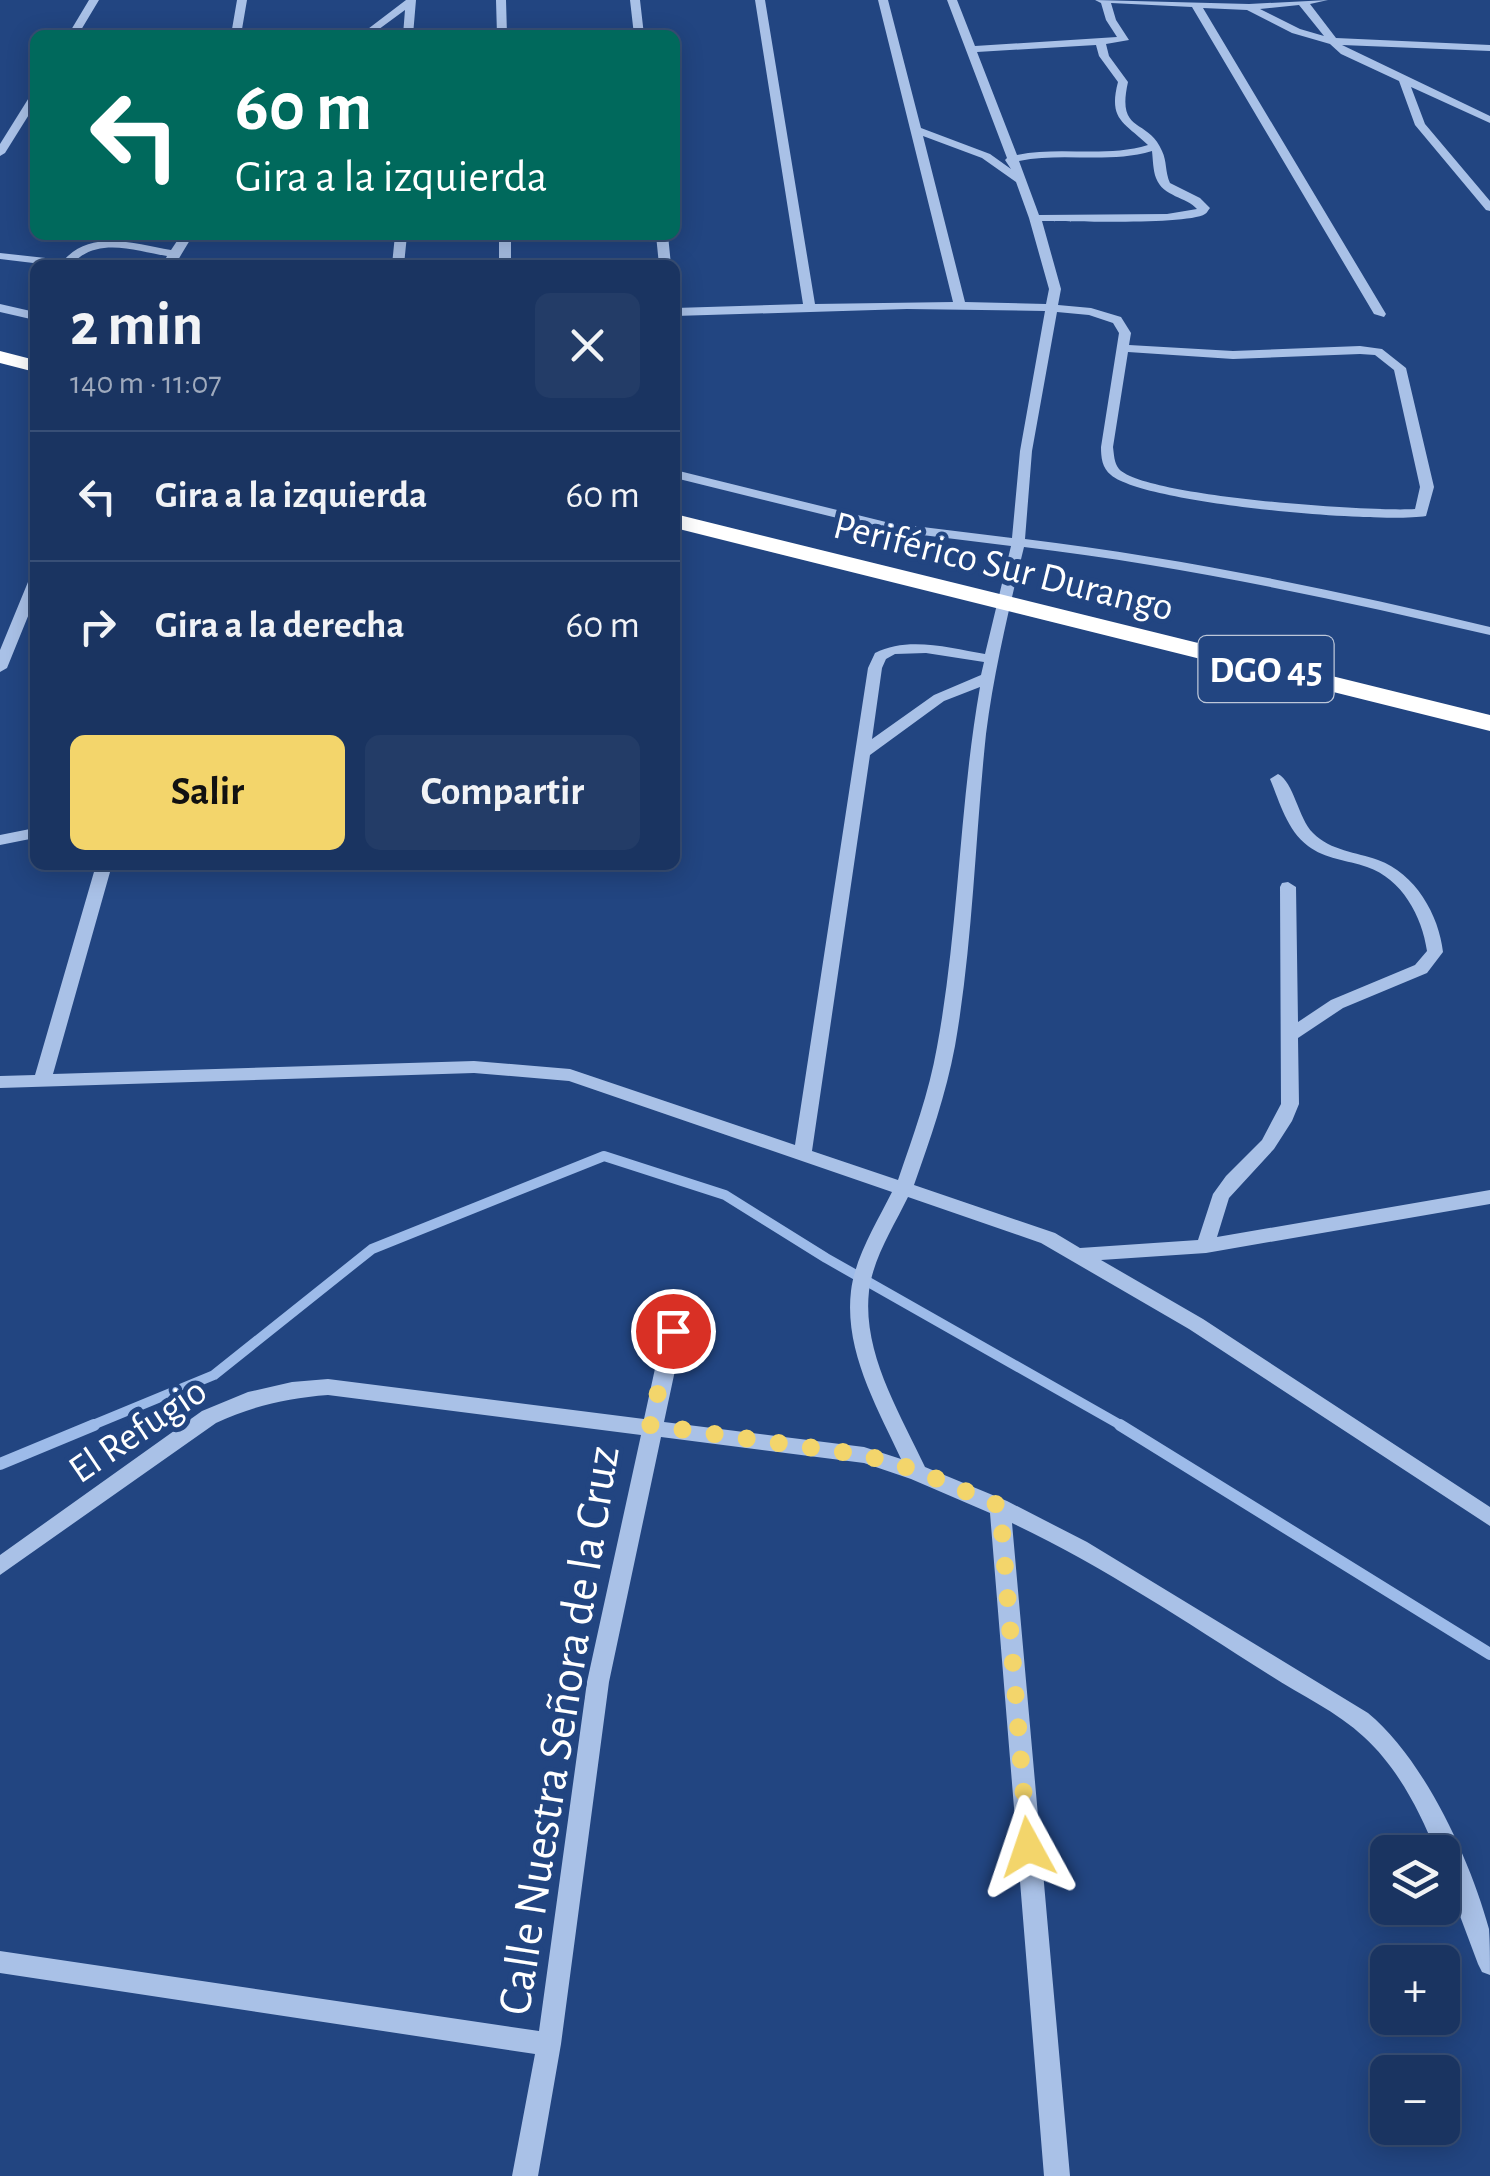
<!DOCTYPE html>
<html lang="es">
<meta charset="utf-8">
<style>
body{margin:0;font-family:"Alegreya Sans",sans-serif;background:#233c67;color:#f1f3f6;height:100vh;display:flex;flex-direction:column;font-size:38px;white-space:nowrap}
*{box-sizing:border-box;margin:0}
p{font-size:32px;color:#9faabd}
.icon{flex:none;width:55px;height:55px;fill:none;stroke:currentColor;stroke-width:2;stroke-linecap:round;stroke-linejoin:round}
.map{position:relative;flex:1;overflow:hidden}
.details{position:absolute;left:30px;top:260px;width:650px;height:610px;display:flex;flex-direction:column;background:#1a3461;border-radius:15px;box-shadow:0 5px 25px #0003,0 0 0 2px #384f76}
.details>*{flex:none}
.hud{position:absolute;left:30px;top:30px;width:650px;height:210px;border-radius:15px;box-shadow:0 5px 25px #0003,0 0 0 2px #384f76;background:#00695c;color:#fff;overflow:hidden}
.tools{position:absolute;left:1370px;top:1835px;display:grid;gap:20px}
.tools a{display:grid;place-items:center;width:90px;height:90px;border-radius:15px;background:#1a3461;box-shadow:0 5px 25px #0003,0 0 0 2px #384f76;font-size:50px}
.pin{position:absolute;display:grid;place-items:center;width:85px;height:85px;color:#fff;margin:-42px;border:5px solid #fff;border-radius:50%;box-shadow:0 2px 10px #0007}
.me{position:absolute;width:110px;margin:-55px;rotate:355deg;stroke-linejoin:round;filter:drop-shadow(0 0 8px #0008)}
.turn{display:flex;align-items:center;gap:35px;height:210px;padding:0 40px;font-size:45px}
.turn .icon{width:130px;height:130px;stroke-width:2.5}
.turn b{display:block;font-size:70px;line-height:85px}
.round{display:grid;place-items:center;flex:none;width:105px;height:105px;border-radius:15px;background:#233c67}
.headline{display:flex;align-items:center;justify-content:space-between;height:170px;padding:0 40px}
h1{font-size:60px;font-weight:700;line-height:75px}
.action{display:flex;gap:20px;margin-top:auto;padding:20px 40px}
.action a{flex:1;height:115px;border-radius:15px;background:#f3d56b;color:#111;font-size:40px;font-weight:700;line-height:115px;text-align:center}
.action a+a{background:#233c67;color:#f1f3f6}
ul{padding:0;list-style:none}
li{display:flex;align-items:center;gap:30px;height:130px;padding:0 40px;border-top:2px solid #384f76}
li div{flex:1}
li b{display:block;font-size:38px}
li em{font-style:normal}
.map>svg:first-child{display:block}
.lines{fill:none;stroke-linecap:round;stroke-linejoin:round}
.stream-far1{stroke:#9dbbe9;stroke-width:10}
.stream{stroke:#9dbbe9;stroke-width:12}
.minor{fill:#a9c1e7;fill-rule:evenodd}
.highway{fill:#fff;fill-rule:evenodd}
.route{stroke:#f3d56b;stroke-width:18;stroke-dasharray:0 32.4}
.labels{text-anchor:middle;stroke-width:10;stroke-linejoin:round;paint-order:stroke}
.shield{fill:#224581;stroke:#bdc7d9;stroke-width:2.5}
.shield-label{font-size:38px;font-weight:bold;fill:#fff}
.street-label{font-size:40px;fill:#fff;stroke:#224581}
.near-street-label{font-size:48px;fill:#fff;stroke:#224581}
</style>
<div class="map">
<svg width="1490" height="2176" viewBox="0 0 1490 2176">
<rect width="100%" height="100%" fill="#224581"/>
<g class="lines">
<path class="stream-far1" d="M88 1427 214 1375 372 1249 604 1156 725 1195 826 1258 1124 1427"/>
<path class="stream" d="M1120 1425 1490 1654
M0 1464 94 1425"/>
<path class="minor" d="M89 0H99L78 35H68Z
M237 0H247L241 35H231Z
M406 0H416L413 35H403L405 10 371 35H360Z
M496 0H506L507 35H497Z
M630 0H640L644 35H634Z
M755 0H765L815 304 953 302 878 0H888L921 128 990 154 1011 169 1005 160 1007 158 947 0H957L975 46 1117 37 1106 20 1101 3 1095 0 1249 4 1328 0 1310 4 1336 38 1490 45V51L1342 45 1490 116V123L1411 87 1425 124 1490 201V211L1486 210 1415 125 1399 81 1341 54 1330 44 1292 33 1247 10 1203 8 1386 314 1384 317 1374 314 1192 7 1111 3 1116 20 1129 40 1106 44 1109 56 1128 82C1116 135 1148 117 1162 151 1167 161 1165 172 1170 183L1200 198 1210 208C1208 210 1207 213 1205 214 1188 225 1069 221 1042 221L1061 289 1058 305 1091 308 1121 317 1131 333 1129 345 1233 351 1360 346 1382 349 1406 368 1434 487 1426 516C1378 524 1145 504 1111 475 1102 468 1101 457 1101 447L1119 333 1113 323 1089 315 1057 312 1032 451 1025 539C1182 558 1336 590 1490 627V635C1336 599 1182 566 1024 547 1009 609 994 671 986 734 975 838 973 943 955 1046 946 1094 930 1140 914 1185L1055 1233 1080 1248 1198 1240 1213 1194 1226 1176 1262 1140 1281 1104 1280 887 1282 883 1288 882 1296 887 1298 1022 1331 1000 1415 965 1427 951C1422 916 1402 879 1367 867 1347 860 1325 859 1308 846 1287 830 1280 803 1270 779L1278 774C1294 782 1298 818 1313 833 1331 851 1356 852 1378 860 1415 873 1439 915 1443 952L1427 973 1343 1008 1298 1038 1299 1104 1292 1121 1274 1149 1229 1198 1217 1237 1490 1190V1204L1206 1253 1101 1260 1203 1319 1490 1507V1526L1189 1329 1041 1243 908 1197C894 1226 873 1258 869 1291 862 1353 900 1413 925 1467L1007 1501 1087 1542 1368 1713C1424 1759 1470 1859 1489 1929 1490 1943 1490 1960 1490 1975L1482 1972 1478 1964 1442 1868V1852H1436C1420 1811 1397 1767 1364 1737 1336 1711 1300 1695 1268 1674 1185 1621 1101 1565 1012 1523L1070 2176H1044L990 1513 911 1479 864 1463 661 1437 609 1682 561 2044 538 2176H512L535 2054 0 1973V1951L539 2031 587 1682 641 1435 328 1395C287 1398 253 1406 216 1423L0 1575V1555L202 1411 248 1392 292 1382 328 1379 644 1419 670 1300 673 1295H687L690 1300 664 1422 864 1447 901 1459C877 1407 844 1351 851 1291 855 1257 877 1222 892 1192L569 1081 474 1073 0 1088V1076L35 1075 96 865H112L53 1074 474 1061 570 1069 795 1145 868 668 875 653C908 636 950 648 985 654L1011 546 890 531 675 478V470L890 523 1012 538 1020 451 1045 311 907 309 675 316V308L803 304ZM1299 5 1324 36 1300 29 1260 9ZM1096 45 1099 56 1118 82C1108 120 1124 122 1148 145 1105 158 1060 146 1017 155L977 52ZM923 136 982 158 1016 182 1029 218 1049 289 1046 304 965 302ZM1152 151C1153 160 1153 170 1156 178 1163 197 1187 197 1197 209L1167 214 1039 215 1019 161C1063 152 1108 164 1152 151ZM1128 352 1233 359 1360 354 1375 355 1394 370 1420 487 1415 509C1371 512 1145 497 1119 469 1114 463 1114 454 1113 447ZM926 653 984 662 981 675 934 695 872 739 882 668 886 659 895 654ZM980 687C959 806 959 928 937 1047 929 1093 913 1136 898 1180L812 1151 870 755 944 701Z
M35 93V105L5 153 0 156V144L30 96Z
M181 235H193L175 265H122L128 262H164L167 256C137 251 100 237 75 261L88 265H50L0 259V253L64 260C92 229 135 244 171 250Z
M395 235H407L404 265H392Z
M499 235H511V265H499Z
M656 235H668L671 265H659Z
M0 304 35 312V320L0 312Z
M35 578V599L7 668 0 672V650L28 582Z
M35 828V838L0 845V835Z"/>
<path class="highway" d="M0 351 35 360V372L0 363Z
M675 514 1490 715V731L675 528Z"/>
</g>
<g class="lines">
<path class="route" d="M673 1331 650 1425 864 1455 916 1470 1000 1506 1028 1847"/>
</g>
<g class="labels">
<rect class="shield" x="1198.5" y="636" width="135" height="66" rx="8"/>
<g class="shield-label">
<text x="1266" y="682">DGO 45</text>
</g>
<g class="street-label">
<text transform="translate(1004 565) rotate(14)" y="14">Periférico Sur Durango</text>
<text transform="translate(137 1429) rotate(-34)" y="14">El Refugio</text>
</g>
<g class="near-street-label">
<text transform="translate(557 1730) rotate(-81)" y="17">Calle Nuestra Señora de la Cruz</text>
</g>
</g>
</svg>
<div class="tools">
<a><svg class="icon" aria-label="layers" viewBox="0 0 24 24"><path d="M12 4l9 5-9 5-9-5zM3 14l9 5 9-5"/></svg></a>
<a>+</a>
<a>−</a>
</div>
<div class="pin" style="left:673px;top:1331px;background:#d93025"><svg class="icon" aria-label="arrive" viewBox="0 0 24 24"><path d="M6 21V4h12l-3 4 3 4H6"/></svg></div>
<svg class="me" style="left:1028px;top:1847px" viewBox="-20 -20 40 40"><path d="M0-17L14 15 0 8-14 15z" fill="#f3d56b" stroke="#fff" stroke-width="4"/></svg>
<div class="hud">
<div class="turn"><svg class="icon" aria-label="left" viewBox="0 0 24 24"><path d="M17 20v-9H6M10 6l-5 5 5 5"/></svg><div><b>60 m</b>Gira a la izquierda</div></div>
</div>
<section class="details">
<div class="headline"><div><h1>2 min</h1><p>140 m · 11:07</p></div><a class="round"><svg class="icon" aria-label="close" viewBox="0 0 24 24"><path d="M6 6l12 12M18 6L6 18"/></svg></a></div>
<ul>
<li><svg class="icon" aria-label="left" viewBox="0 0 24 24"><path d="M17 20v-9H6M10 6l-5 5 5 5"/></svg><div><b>Gira a la izquierda</b></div><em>60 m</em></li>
<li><svg class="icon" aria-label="right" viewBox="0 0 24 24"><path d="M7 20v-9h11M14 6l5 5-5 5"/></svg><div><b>Gira a la derecha</b></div><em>60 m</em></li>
</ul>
<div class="action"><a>Salir</a><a>Compartir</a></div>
</section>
</div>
